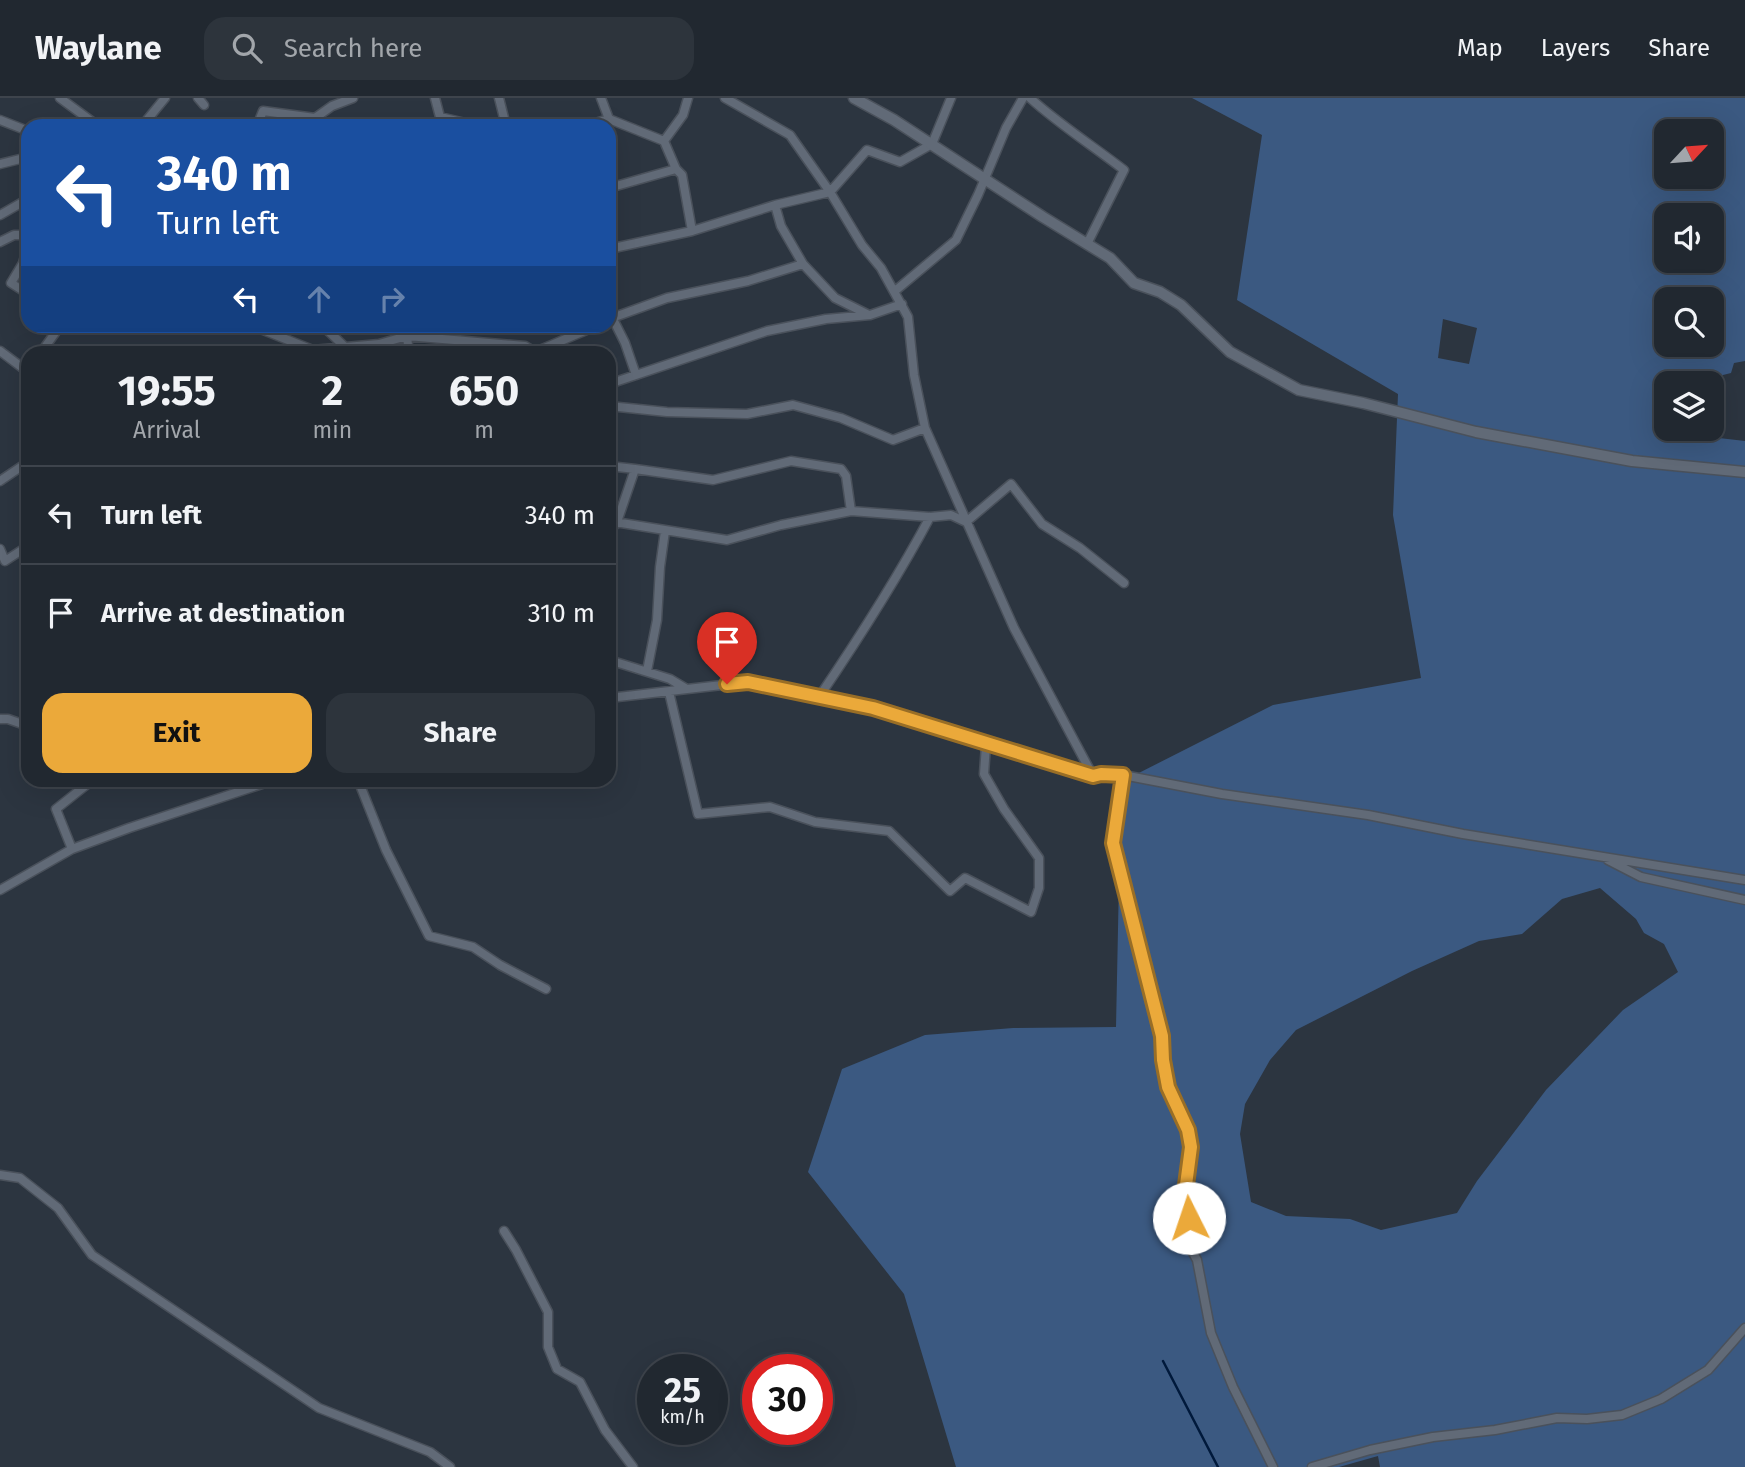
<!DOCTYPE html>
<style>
body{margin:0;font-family:"Fira Sans",sans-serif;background:#2d343c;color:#f1f3f6;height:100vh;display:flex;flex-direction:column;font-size:26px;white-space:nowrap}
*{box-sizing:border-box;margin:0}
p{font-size:23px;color:#a2a6ab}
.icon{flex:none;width:38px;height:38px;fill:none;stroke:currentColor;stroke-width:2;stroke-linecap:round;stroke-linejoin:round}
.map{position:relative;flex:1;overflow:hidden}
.details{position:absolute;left:21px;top:248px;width:595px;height:441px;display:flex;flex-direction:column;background:#212830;border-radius:21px;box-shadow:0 7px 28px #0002,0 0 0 2px #3e444c}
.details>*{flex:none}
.top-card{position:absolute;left:21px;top:21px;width:595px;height:214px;border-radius:21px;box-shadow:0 7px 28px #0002,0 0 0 2px #3e444c;background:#1a4fa0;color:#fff;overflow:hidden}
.needle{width:46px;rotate:64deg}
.fabs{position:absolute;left:1654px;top:21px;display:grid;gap:14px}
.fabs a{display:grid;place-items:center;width:70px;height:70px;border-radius:14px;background:#212830;box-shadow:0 7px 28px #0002,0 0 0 2px #3e444c;font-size:35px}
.speed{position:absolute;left:637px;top:1256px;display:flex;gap:14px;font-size:35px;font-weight:700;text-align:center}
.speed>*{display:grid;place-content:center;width:91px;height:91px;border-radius:50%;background:#212830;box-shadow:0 7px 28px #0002,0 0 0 2px #3e444c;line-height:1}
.speed small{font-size:18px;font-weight:400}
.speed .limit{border:10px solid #d22;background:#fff;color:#111}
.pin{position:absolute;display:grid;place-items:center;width:60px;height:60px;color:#fff;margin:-72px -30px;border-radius:50% 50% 50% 0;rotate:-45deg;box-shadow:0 0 7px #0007}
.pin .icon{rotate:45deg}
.me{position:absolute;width:77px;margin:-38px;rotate:356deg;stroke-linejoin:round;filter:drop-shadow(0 0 5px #0008)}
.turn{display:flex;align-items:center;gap:24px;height:147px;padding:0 21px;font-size:32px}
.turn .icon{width:91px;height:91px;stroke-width:2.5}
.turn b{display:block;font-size:49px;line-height:60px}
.lanes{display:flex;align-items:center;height:66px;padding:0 21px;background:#0003;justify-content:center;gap:35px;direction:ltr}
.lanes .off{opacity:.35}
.eta{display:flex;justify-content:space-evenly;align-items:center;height:119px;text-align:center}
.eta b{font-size:42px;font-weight:700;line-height:49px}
.primary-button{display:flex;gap:14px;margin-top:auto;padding:14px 21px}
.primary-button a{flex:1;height:80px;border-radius:21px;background:#eba93a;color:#111;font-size:28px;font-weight:700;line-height:80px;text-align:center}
.primary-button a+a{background:#2d343c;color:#f1f3f6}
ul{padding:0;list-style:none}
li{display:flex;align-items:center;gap:21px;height:98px;padding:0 21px;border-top:2px solid #3e444c}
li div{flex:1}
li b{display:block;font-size:26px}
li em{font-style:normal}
header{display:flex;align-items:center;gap:42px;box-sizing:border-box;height:98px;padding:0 35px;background:#212830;border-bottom:2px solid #3e444c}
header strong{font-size:33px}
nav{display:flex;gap:38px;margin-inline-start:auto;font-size:24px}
.search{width:490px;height:63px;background:#2d343c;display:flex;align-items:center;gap:18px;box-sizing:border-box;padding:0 24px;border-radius:21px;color:#a2a6ab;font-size:26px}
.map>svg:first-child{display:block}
.green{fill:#3b5981;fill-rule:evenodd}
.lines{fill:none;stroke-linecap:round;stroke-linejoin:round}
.stream{stroke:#00193b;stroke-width:2.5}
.minor-casing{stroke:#4a515b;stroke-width:11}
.tertiary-casing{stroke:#4a515b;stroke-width:13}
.minor{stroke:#616a77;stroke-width:8}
.tertiary{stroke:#616a77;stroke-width:10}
.route-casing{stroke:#996e26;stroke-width:18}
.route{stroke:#eba93a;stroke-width:12}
</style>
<header>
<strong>Waylane</strong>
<div class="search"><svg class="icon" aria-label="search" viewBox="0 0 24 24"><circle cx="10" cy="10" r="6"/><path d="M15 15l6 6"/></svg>Search here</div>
<nav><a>Map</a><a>Layers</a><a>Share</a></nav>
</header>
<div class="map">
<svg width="1745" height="1369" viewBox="0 0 1745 1369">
<rect width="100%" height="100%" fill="#2c3540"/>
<path class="green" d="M1192 0H1745V263L1734 265 1731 275 1723 277C1710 295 1715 319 1719 340L1745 343V1369H1380L1378 1358 1339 1369H956L904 1196 808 1074 842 971 925 937 1013 930 1116 929 1121 684 1273 607 1421 580 1393 417 1398 296 1237 202 1262 37ZM1666 33H1712V79H1666ZM1666 117H1712V163H1666ZM1666 201H1712V247H1666ZM1443 221 1477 230 1469 266 1438 260ZM1666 285H1712V331H1666ZM1600 790 1636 821 1644 835 1664 846 1678 874 1623 912 1546 992 1477 1083 1457 1115 1381 1132 1350 1121 1286 1118 1251 1104 1240 1036 1245 1006 1270 962 1296 932 1412 873 1479 843 1522 836 1562 801Z"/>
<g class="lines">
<path class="stream" d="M1163 1263 1218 1369"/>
<g class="minor-casing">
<path id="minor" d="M60 0 98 28
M198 0 204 7
M435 0 440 19 478 28
M499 0 506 28
M601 0 609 21 664 43 676 71
M725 0 790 37 830 94 862 147 881 170 908 219 914 277 925 330
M1030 0C1060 27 1093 48 1124 72L1087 146
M0 22 28 33
M142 28 165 0
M257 28 263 13 315 20 332 8 353 0
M585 28 609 21
M664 43 683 17 688 0
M0 66 28 59
M609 90 676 71 682 77 692 133
M0 117 28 101
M0 144 14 137H28
M28 148 23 165 11 185 28 196
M609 151 692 133 775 107 830 94 867 52 900 64 932 46 951 0
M803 166 835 200 869 217
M895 193 956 142 978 97 1006 30 1023 0
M609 213 625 245 636 277
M609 221 667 200 748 183 803 166 781 128 775 107
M253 228 313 252 379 246 407 238 525 248 535 254 596 228
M323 228 345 249 347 256
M399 228 407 238 409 256
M0 253 28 274
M40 256 60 228
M609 286 767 233 826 221 870 217 902 206
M609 308 667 314 747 316 793 307 841 320 893 342 925 330 1014 530 1093 678
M609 368 635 371
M0 383 28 364
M609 423 727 442 781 427 851 413 930 419 951 417 966 424 1011 386 1042 426 1080 450 1124 485
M609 434 617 424 635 371 713 382 791 363 841 371 846 378 851 413
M0 451 5 463 28 448
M609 562 670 581 685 590
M647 573 657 522 660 469 665 433
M669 594 698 716 770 709 815 724 889 733 950 793 965 780 1031 814 1039 790V760L1004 711 984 676 986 647
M819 599C859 540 897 481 930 419
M609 600 748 584 873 609 1093 678 1101 676 1123 677 1222 696 1368 717 1463 736 1745 782
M0 621H8L28 628
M1123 677 1113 745 1162 938 1163 962 1168 989 1188 1032 1191 1049 1186 1087 1189 1120 1185 1132 1186 1142 1197 1162 1211 1235 1233 1289 1273 1369
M358 682 386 752 429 838 473 849 500 867 546 891
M72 751 56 711 90 684 98 682
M1608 762 1641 779 1745 802
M0 792 72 751 129 730 274 682
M0 1077 20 1080 58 1110 92 1157 319 1310 430 1354 450 1369
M504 1133 516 1152 548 1214V1249L557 1271 580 1284 605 1332 633 1369
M1312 1369 1370 1352 1433 1339 1495 1332 1557 1320 1587 1321 1622 1317 1661 1301 1708 1272 1745 1230"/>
</g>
<g class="tertiary-casing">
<path id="tertiary" d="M854 0 894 22 1043 119 1110 160 1134 185 1160 194 1181 207 1230 254 1299 292 1363 305 1476 334 1632 363 1745 374"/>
</g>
<use href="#minor" class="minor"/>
<use href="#tertiary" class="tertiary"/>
</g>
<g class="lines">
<g class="route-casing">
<path id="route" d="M727 586 748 584 873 610 1093 678 1101 676 1123 677 1113 745 1162 938 1163 962 1168 989 1188 1032 1191 1049 1186 1087 1189 1120"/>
</g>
<use href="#route" class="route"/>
</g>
</svg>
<div class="fabs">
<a><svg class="needle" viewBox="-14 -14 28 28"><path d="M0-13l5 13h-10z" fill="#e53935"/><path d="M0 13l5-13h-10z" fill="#a2a6ab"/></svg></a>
<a><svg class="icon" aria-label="sound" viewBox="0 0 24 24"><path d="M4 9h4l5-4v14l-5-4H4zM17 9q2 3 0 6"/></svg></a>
<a><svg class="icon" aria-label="search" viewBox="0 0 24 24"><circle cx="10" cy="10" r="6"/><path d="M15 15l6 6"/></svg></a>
<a><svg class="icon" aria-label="layers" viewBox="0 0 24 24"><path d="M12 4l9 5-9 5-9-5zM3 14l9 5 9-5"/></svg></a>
</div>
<div class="speed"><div>25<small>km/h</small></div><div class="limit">30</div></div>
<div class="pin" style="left:727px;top:586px;background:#d93025"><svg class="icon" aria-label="arrive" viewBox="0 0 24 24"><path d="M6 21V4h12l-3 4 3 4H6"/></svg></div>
<svg class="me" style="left:1189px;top:1120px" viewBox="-20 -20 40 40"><circle r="19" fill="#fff"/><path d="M0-13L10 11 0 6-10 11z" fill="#eba93a"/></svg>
<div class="top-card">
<div class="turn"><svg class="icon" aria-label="left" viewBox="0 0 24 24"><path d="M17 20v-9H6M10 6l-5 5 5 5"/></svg><div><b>340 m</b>Turn left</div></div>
<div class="lanes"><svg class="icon" aria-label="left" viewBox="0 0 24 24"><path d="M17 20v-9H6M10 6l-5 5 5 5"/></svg><svg class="icon off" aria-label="ahead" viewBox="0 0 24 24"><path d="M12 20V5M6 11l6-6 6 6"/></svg><svg class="icon off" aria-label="right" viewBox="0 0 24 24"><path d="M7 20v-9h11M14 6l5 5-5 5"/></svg></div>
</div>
<section class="details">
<div class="eta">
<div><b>19:55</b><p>Arrival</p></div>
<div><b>2</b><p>min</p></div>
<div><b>650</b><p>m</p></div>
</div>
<ul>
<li><svg class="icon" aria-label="left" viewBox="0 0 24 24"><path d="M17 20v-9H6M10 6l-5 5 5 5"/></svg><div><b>Turn left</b></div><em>340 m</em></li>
<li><svg class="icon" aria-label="arrive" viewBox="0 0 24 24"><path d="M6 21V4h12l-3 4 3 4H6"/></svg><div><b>Arrive at destination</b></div><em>310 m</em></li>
</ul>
<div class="primary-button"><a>Exit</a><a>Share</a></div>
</section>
</div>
